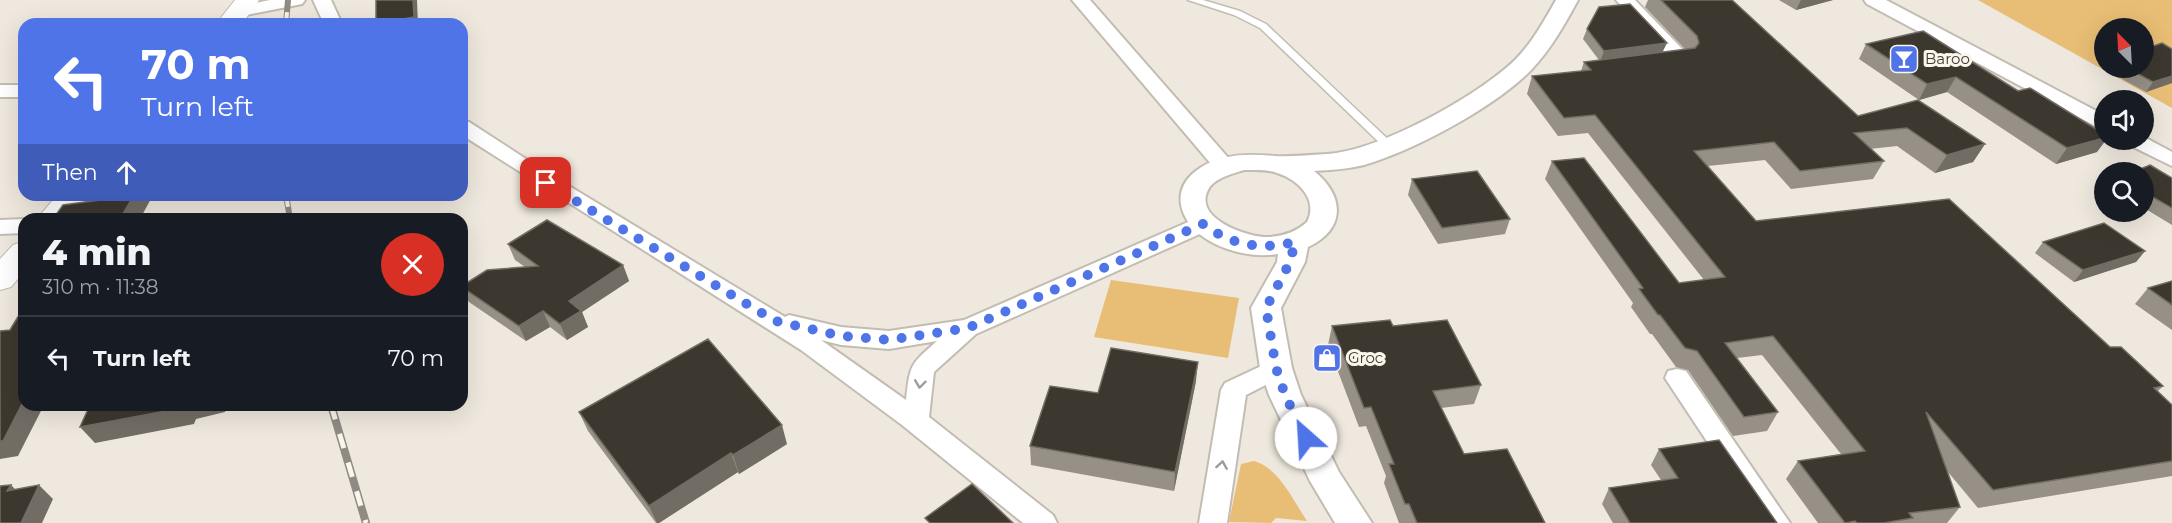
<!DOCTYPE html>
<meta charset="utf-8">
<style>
body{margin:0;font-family:Montserrat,sans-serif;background:#20242c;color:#f1f3f6;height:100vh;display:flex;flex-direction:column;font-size:22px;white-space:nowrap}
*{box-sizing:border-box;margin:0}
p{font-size:20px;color:#9ea1a6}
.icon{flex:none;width:33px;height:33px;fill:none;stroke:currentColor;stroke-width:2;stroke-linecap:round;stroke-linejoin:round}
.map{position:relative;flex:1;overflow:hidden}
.panel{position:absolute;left:18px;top:213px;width:450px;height:198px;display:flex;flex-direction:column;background:#171b24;border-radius:18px;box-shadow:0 6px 24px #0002}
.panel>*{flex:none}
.guide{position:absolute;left:18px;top:18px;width:450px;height:183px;border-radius:18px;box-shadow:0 6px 24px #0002;background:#4f74e8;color:#fff;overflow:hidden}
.needle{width:39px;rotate:336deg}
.tools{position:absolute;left:2094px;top:18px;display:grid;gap:12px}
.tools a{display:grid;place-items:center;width:60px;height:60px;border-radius:50%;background:#171b24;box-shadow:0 6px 24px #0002;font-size:30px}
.pin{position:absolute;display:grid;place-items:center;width:51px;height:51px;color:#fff;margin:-26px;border-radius:12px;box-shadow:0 3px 9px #0006}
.me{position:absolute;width:66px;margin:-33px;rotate:334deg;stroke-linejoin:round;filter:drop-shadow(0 0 4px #0008)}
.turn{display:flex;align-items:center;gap:21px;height:126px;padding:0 24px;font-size:27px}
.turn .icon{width:78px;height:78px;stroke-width:2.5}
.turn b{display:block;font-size:42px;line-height:51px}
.then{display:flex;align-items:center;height:57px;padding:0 24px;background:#0003;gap:12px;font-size:22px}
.round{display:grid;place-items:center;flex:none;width:63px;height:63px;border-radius:32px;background:#20242c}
.summary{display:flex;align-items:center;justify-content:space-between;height:102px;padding:0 24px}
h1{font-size:36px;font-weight:800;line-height:45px}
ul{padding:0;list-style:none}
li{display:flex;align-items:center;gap:18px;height:84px;padding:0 24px;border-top:2px solid #363941}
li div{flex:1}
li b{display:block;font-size:22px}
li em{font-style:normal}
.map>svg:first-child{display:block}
.green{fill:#e8bd75;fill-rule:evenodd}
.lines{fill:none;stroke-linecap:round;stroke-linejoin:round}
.service-casing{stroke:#c2bcb2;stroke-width:3}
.minor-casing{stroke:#c2bcb2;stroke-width:4}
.tertiary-casing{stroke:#c2bcb2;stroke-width:4}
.secondary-casing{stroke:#c2bcb2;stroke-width:2}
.service{fill:#fff;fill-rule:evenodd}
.minor{fill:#fff;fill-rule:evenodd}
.tertiary{fill:#fff;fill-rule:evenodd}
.secondary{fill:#fff;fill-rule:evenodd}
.rail-far1-casing{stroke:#8f8b84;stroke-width:6}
.rail-casing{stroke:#8f8b84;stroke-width:8}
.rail-far1{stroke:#fcf5eb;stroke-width:4;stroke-dasharray:12;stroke-linecap:butt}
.rail{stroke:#fcf5eb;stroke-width:5;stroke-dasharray:15;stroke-linecap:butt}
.wall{fill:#969086}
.shaded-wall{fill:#726d64}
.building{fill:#3d382f;stroke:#726d64;stroke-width:1.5}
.oneway{stroke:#9e9d9b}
.route{stroke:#4f74e8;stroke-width:10;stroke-dasharray:0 18}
.labels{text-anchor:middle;stroke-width:6;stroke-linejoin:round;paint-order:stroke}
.poi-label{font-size:15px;fill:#3d3b37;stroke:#fcf5eb;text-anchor:start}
</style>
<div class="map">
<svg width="2172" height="523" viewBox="0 0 2172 523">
<rect width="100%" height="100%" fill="#efe8de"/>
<path class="green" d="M1978 0H2172V108ZM2104 28H2144V68H2104Z
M1111 280 1239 298 1228 358 1094 337Z
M1254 461C1279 468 1293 500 1307 521L1276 518 1271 523 1229 522 1241 464Z"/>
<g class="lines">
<g class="service-casing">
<path id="service" d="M1188 0H1203L1240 11 1266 24 1393 144 1394 146 1393 148H1385L1260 28 1234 15Z"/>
</g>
<g class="minor-casing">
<path id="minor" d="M270 0H305L302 4 241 16 235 15 232 11 235 7Z
M313 0H331L342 24H324Z
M1072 0H1090L1231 161 1234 166 1231 171 1224 172 1217 171Z
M1616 0H1635L1688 55 1690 59 1688 63 1663 68 1656 66 1654 62 1656 58 1668 56Z
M1864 0H1886L2104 115V129L2097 127 1867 4Z
M0 85H24V97H0Z
M462 120 469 122 546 172 785 317 789 315 841 327 889 331 964 320 1195 219 1203 217 1211 219 1214 224 1211 229 976 334 934 372 929 417 1053 515 1057 523H1023L902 425 801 350 462 135ZM821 340 841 345 889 349 937 341C910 365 910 364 906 400Z
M2144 137 2172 152V166L2127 144 2124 140H2144Z
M25 219 24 233 0 234V220Z
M1276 359 1285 361 1288 368 1285 375 1246 395 1227 523H1199L1221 390 1225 383Z
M1677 369 1686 371 1790 523H1761L1665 378 1668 371Z"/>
</g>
<g class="tertiary-casing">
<path id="tertiary" d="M1556 0H1578C1565 24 1551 49 1532 69 1497 106 1413 151 1364 165 1348 169 1331 170 1314 171 1345 196 1346 229 1308 247L1305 262 1281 308 1292 368 1301 395 1339 472 1372 523H1335L1310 481 1269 395 1260 368 1251 308 1277 262 1278 254C1256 258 1228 252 1208 240 1179 222 1168 189 1200 168 1223 153 1250 154 1275 156 1291 157 1309 155 1326 154 1377 152 1478 96 1515 60 1532 43 1544 21 1556 0ZM1244 170C1255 170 1267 169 1277 173 1297 179 1319 199 1307 222 1296 232 1284 236 1269 237 1249 238 1193 219 1208 190 1214 178 1232 174 1244 170Z"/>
</g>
<g class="secondary-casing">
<path id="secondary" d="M235 0H259L242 24H216Z
M57 195H89L69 219H37Z
M24 241V272L11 287 0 290V259L13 245Z"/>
</g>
<use href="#service" class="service"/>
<use href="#minor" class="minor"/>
<use href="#tertiary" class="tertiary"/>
<use href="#secondary" class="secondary"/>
<g class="rail-far1-casing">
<path id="rail-far1" d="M286 24 288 0
M286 195 290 219"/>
</g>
<g class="rail-casing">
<path id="rail" d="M331 405 366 523"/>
</g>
<use href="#rail-far1" class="rail-far1"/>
<use href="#rail" class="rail"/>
</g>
<path class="wall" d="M1648 0H1661L1858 116 1985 144 1973 162 1935 173 1897 146 1870 149 1884 161 1873 179 1791 189 1765 160 1708 166 1756 221 2110 347 2163 386 2158 391 2172 405V476L1978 508 1948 472 1960 507 1947 523H1818L1786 479 1798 461 1841 454 1762 355 1737 358 1778 412 1767 431 1733 436 1688 370 1676 367 1652 334H1650L1631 307 1633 303 1545 179 1552 161 1679 283 1704 280 1588 133 1558 136 1527 94 1532 76 1581 71 1584 62 1599 60 1583 39 1587 29 1663 52 1685 49 1645 7Z
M1779 0H1833L1796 10Z
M1923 31 2097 152 2056 164 1947 92 1919 100 1859 59 1866 44Z
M2172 49V83L2146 92 2104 69 2106 68H2144Z
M2144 172 2172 178V225L2144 208Z
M1412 179 1510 219 1505 234 1438 244 1408 195Z
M2043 242 2145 251 2136 262 2074 282 2035 253Z
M508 244 623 265 629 281 582 312 588 327 567 340 550 327 526 341 469 302 462 289V286L525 267 515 260Z
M2172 281V330L2135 304 2148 288Z
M1332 326H1393L1481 385 1474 404 1441 408 1464 454 1545 523H1399L1384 483 1386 476 1366 426 1359 427 1328 345Z
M1196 381 1174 491 1031 465 1030 446 1098 393Z
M579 412 787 444 739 474 738 472 659 523H656L588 431Z
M1659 449 1777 523H1613L1602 504 1609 488 1661 480 1651 465Z"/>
<path class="shaded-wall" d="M413 0H417L418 24H378Z
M1801 0H1833L1796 10Z
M1667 43 1662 53 1600 62 1604 51Z
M2172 76V83L2146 92 2153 82Z
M1956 77 1947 92 1919 100 1927 84Z
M2104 138V140H2106L2097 152 2056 164 2067 148Z
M1985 144 1973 162 1935 173 1947 155Z
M134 195H153L140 219H120Z
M2145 251 2136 262 2074 282 2083 270Z
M623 265 629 281 582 312 588 327 567 340 560 324 569 301Z
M543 311 550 327 526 341 519 326Z
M1198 362 1196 381 1174 491 1175 472Z
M24 400V405H44L18 456 0 459V441Z
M183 405H227L225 412 196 419 194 424 95 443 80 427Z
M782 425 787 444 739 474 733 455Z
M731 453 738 472 659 523H657L649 506Z
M11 485 25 499 7 491Z
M39 485 53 499 42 523H21Z"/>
<path class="building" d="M376 0H413L414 17 376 24Z
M1661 0H1732L1858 116 1918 100 1985 144 1947 155 1907 128 1854 133 1884 161 1800 171 1774 142 1694 151 1756 221 1949 199 2110 347H2121L2163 386 2154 388 2172 405V461L1993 490 1926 412 1960 507 1909 513 1913 518 1883 523H1857L1855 521 1845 523 1798 461 1865 451 1773 336 1725 343 1778 412 1744 417 1697 351 1685 348 1660 315H1658L1639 289 1643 288 1552 161 1584 158 1679 283 1725 277 1595 115 1564 118 1532 76 1591 70 1584 62 1695 48 1699 43 1697 36Z
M1630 4 1667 43 1604 51 1587 29 1599 7Z
M1923 31 2018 91 2030 88 2104 134V138L2067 148 1956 77 1927 84 1866 44Z
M2162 43 2172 49V76L2153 82 2127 68H2144V49Z
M2150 165 2172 178V208L2144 192V172H2133Z
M1477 171 1510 219 1442 228 1412 179Z
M103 195H134L120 219H53L63 205 100 200Z
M547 220 623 265 569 301 581 311 560 324 543 311 519 326 462 287V286L487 270 538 266 508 244Z
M2104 223 2145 251 2083 270 2043 242Z
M2172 281V305L2148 288Z
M24 307V400L3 441H0V331L10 330Z
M1390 320 1393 326 1447 320 1481 385 1433 391 1464 454 1507 449 1545 523H1417L1409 504H1405L1389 464H1394L1371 407 1364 408 1332 326Z
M708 339 782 425 733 455 731 453 649 506 579 412Z
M1111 348 1198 362 1175 472 1030 446 1050 386 1098 393Z
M90 405H183L182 408 80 427Z
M1719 440 1777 523H1630L1609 488 1678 478 1659 449Z
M972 484 1013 523H930L925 518Z
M11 485 7 491 39 485 21 523H0V486Z"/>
<defs><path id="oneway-chevron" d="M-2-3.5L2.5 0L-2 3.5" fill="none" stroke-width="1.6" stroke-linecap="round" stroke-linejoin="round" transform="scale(1.5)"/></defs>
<g class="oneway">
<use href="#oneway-chevron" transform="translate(920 384) rotate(97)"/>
<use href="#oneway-chevron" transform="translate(1222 465) rotate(-81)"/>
</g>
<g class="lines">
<path class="route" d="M546 183 775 321 841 336 889 340 968 328 1203 224C1232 246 1261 250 1295 242L1290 262 1266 308 1276 368 1285 395 1306 438"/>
</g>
<defs>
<g id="bar-square" transform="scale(1.5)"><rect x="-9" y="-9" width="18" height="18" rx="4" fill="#4f74e8" stroke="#fcf5eb"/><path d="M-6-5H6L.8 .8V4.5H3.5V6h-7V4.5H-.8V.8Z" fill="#fff"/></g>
<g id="shop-square" transform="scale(1.5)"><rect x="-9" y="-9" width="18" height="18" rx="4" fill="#4f74e8" stroke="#fcf5eb"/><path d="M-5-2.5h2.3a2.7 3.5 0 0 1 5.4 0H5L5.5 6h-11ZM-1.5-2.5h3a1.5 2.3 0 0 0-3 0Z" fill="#fff"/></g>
</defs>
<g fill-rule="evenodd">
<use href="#bar-square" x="1904" y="59"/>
<use href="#shop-square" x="1327" y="358"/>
</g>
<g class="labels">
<g class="poi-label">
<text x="1925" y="64">Baroo</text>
<text x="1348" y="363">Groc</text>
</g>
</g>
</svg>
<div class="tools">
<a><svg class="needle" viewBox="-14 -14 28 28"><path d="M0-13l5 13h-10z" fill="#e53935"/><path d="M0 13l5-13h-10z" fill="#9ea1a6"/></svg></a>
<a><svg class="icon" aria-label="sound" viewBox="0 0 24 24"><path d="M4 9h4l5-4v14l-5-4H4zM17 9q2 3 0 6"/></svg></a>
<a><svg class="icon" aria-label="search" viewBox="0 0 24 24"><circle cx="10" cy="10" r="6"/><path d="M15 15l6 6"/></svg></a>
</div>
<div class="pin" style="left:546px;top:183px;background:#d93025"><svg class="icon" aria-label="arrive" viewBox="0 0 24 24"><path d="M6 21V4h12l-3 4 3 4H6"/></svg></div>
<svg class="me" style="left:1306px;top:438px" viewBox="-20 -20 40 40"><circle r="19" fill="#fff"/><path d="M0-13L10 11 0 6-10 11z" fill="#4f74e8"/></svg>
<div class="guide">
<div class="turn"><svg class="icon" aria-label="left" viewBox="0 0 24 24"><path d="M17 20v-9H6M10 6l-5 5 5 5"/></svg><div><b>70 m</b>Turn left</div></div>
<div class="then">Then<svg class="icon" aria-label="ahead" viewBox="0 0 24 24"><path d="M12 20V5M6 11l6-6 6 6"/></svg></div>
</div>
<section class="panel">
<div class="summary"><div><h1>4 min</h1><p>310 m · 11:38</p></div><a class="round" style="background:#d93025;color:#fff"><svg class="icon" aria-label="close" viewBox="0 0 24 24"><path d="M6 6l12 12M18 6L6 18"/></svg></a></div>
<ul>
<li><svg class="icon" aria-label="left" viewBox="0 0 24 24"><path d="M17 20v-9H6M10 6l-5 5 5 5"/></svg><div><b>Turn left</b></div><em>70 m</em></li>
</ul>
</section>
</div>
